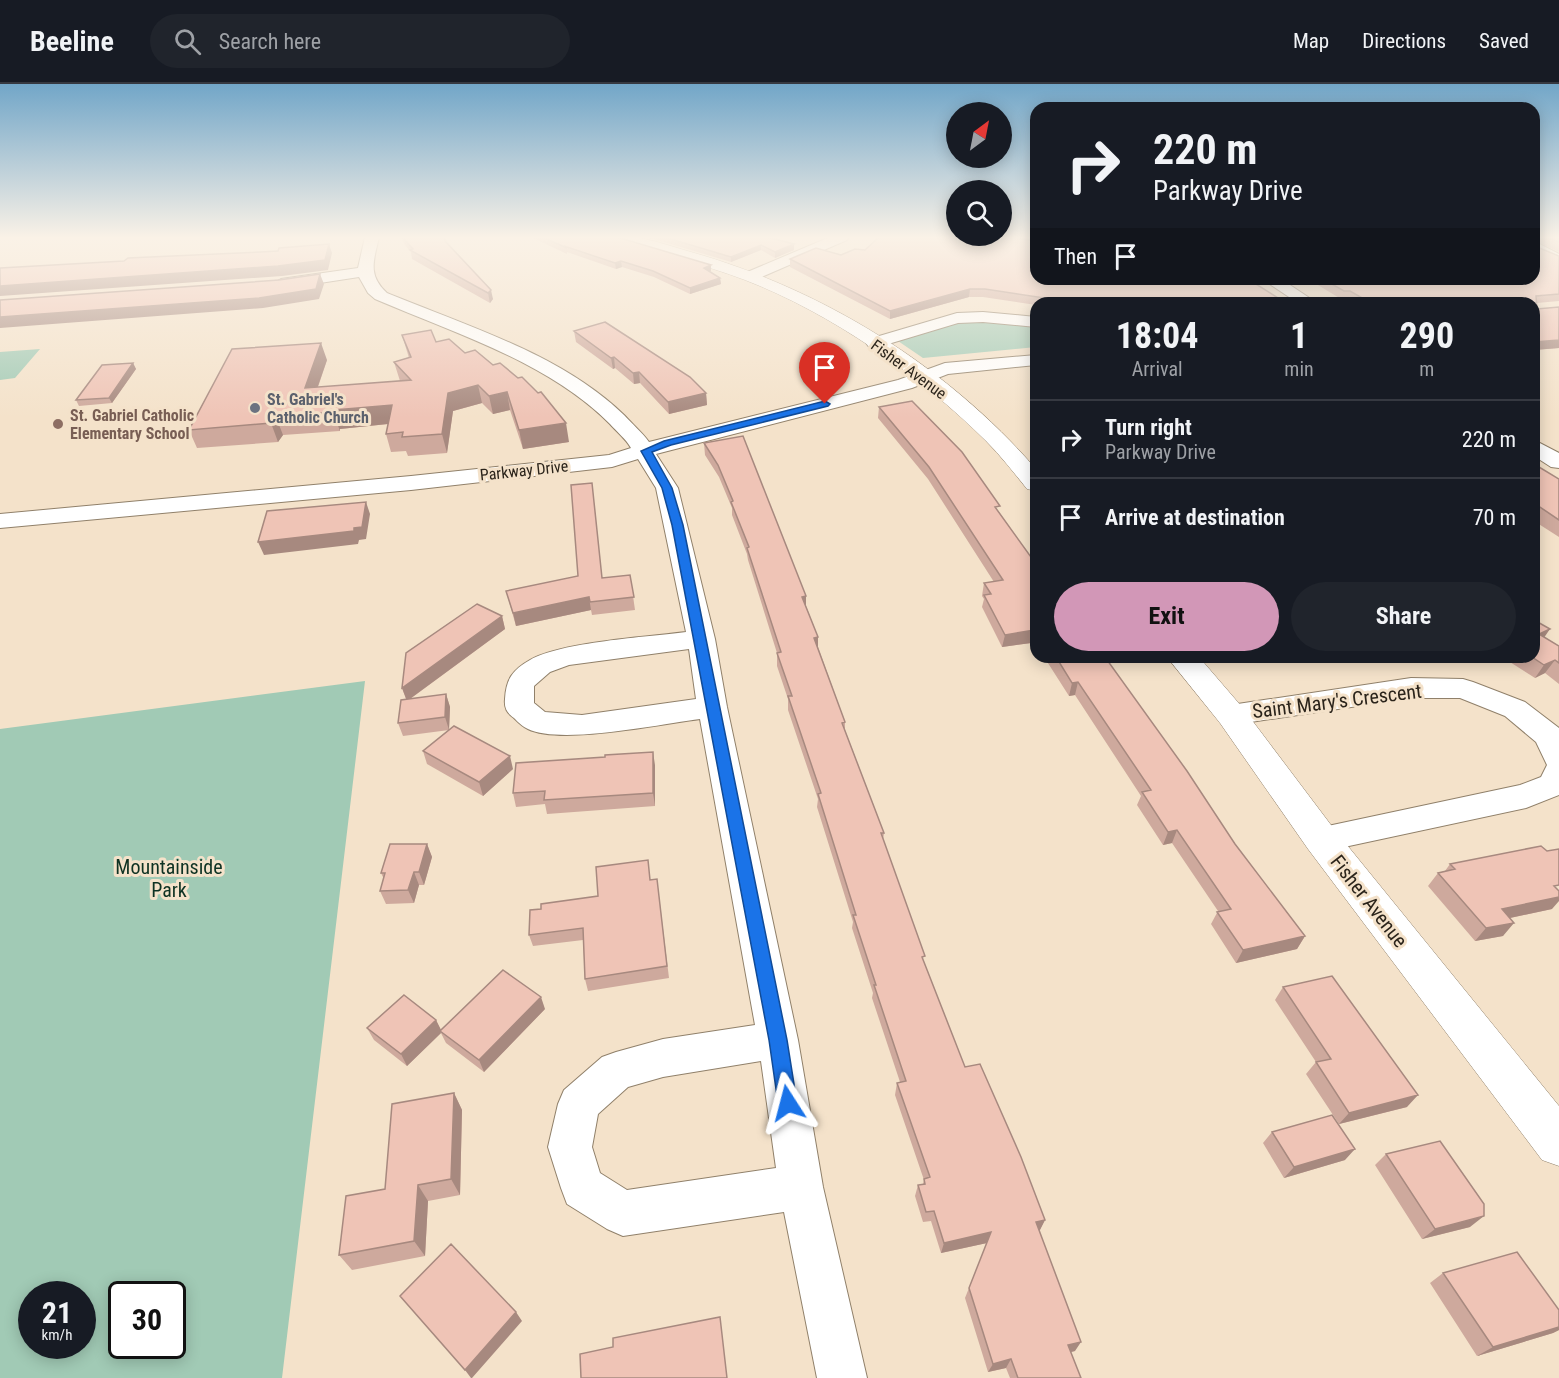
<!DOCTYPE html>
<style>
body{margin:0;font-family:"Roboto Condensed",sans-serif;background:#20242c;color:#f1f3f6;height:100vh;display:flex;flex-direction:column;font-size:22px;white-space:nowrap}
*{box-sizing:border-box;margin:0}
p{font-size:20px;color:#9ea1a6}
.icon{flex:none;width:33px;height:33px;fill:none;stroke:currentColor;stroke-width:2;stroke-linecap:round;stroke-linejoin:round}
.map{position:relative;flex:1;overflow:hidden}
.panel{position:absolute;left:1030px;top:213px;width:510px;height:366px;display:flex;flex-direction:column;background:#171b24;border-radius:18px;box-shadow:0 3px 15px #0003}
.panel>*{flex:none}
.guide{position:absolute;left:1030px;top:18px;width:510px;height:183px;border-radius:18px;box-shadow:0 3px 15px #0003;background:#171b24;color:#f1f3f6;overflow:hidden}
.needle{width:39px;rotate:32deg}
.buttons{position:absolute;left:946px;top:18px;display:grid;gap:12px}
.buttons a{display:grid;place-items:center;width:66px;height:66px;border-radius:50%;background:#171b24;box-shadow:0 3px 15px #0003;font-size:30px}
.speed{position:absolute;left:18px;top:1197px;display:flex;gap:12px;font-size:30px;font-weight:700;text-align:center}
.speed>*{display:grid;place-content:center;width:78px;height:78px;border-radius:50%;background:#171b24;box-shadow:0 3px 15px #0003;line-height:1}
.speed small{font-size:15px;font-weight:400}
.speed .limit{border:3px solid #111;border-radius:9px;background:#fff;color:#111}
.pin{position:absolute;display:grid;place-items:center;width:51px;height:51px;color:#fff;margin:-62px -26px;border-radius:50% 50% 50% 0;rotate:-45deg;box-shadow:0 0 6px #0007}
.pin .icon{rotate:45deg}
.me{position:absolute;width:66px;margin:-33px;rotate:351deg;stroke-linejoin:round;filter:drop-shadow(0 0 4px #0008)}
.turn{display:flex;align-items:center;gap:21px;height:126px;padding:0 24px;font-size:27px}
.turn .icon{width:78px;height:78px;stroke-width:2.5}
.turn b{display:block;font-size:42px;line-height:51px}
.then{display:flex;align-items:center;height:57px;padding:0 24px;background:#0003;gap:12px;font-size:22px}
.eta{display:flex;justify-content:space-evenly;align-items:center;height:102px;text-align:center}
.eta b{font-size:36px;font-weight:700;line-height:42px}
.action{display:flex;gap:12px;margin-top:auto;padding:12px 24px}
.action a{flex:1;height:69px;border-radius:36px;background:#d297b7;color:#111;font-size:24px;font-weight:700;line-height:69px;text-align:center}
.action a+a{background:#20242c;color:#f1f3f6}
ul{padding:0;list-style:none}
li{display:flex;align-items:center;gap:18px;height:78px;padding:0 24px;border-top:2px solid #363941}
li div{flex:1}
li b{display:block;font-size:22px}
li em{font-style:normal}
header{display:flex;align-items:center;gap:36px;box-sizing:border-box;height:84px;padding:0 30px;background:#171b24;border-bottom:2px solid #363941}
header strong{font-size:28px}
nav{display:flex;gap:33px;margin-inline-start:auto;font-size:21px}
.search{width:420px;height:54px;background:#20242c;display:flex;align-items:center;gap:15px;box-sizing:border-box;padding:0 21px;border-radius:33px;color:#9ea1a6;font-size:22px}
.map>svg:first-child{display:block}
.green{fill:#a1cab5;fill-rule:evenodd}
.lines{fill:none;stroke-linecap:round;stroke-linejoin:round}
.street-casing{stroke:#90806a;stroke-width:2}
.secondary-casing{stroke:#90806a;stroke-width:1}
.street{fill:#fff;fill-rule:evenodd}
.secondary{fill:#fff;fill-rule:evenodd}
.wall{fill:#cea99d}
.shaded-wall{fill:#a7897f}
.building{fill:#efc4b6;stroke:#a7897f;stroke-width:1.5}
.route{fill:#1a73e8;stroke:#114b97;stroke-width:1.5}
.worship-dot{fill:#6b7280;stroke:#f4e2ca;stroke-width:2}
.education-dot{fill:#8d6e63;stroke:#f4e2ca;stroke-width:2}
.labels{text-anchor:middle;stroke-width:6;stroke-linejoin:round;paint-order:stroke}
.far-street-label{font-size:16px;fill:#2b241b;stroke:#f4e2ca}
.far-worship-label{font-size:16px;font-weight:bold;fill:#5b616d;stroke:#f4e2ca;text-anchor:start}
.far-education-label{font-size:16px;font-weight:bold;fill:#785e54;stroke:#f4e2ca;text-anchor:start}
.street-label{font-size:20px;fill:#2b241b;stroke:#f4e2ca}
.park-label{font-size:20px;fill:#0e3223;stroke:#f4e2ca}
</style>
<header>
<strong>Beeline</strong>
<div class="search"><svg class="icon" aria-label="search" viewBox="0 0 24 24"><circle cx="10" cy="10" r="6"/><path d="M15 15l6 6"/></svg>Search here</div>
<nav><a>Map</a><a>Directions</a><a>Saved</a></nav>
</header>
<div class="map">
<svg width="1559" height="1294" viewBox="0 0 1559 1294">
<rect width="100%" height="100%" fill="#f4e2ca"/>
<path class="green" d="M988 235 1036 243V263L923 274 898 257 966 236Z
M40 265 15 294 0 296V268Z
M365 597 282 1294H0V645ZM32 1210H82V1262H32ZM122 1210H172V1262H122Z"/>
<g class="lines">
<g class="street-casing">
<path id="street" d="M365 153H379C374 176 367 191 387 209 467 242 561 270 624 331 632 340 642 348 649 358L898 296 945 279 1036 271V281L948 290 912 304 656 370 678 404 715 555 727 623 798 956 823 1103 867 1294H817L784 1128 623 1152 607 1145 567 1120 561 1104 548 1063 558 1020 564 1006 602 973 616 968 663 955 755 941 700 635C661 640 561 661 528 645 523 643 518 638 514 634 507 629 504 624 505 615 506 596 512 586 530 576 561 558 647 553 686 548L656 404 638 375 612 383 411 406 0 444V430L411 392 609 371 631 364C626 355 617 348 610 340 549 278 454 249 375 215L368 209 359 193 281 205 273 200 281 195 358 184ZM689 565 696 615 582 631 545 628 534 619V602L550 588 569 581ZM761 977 776 1084 627 1106 600 1089 592 1063 598 1030 628 1003 663 993Z
M830 153H849L847 156 757 195H745L743 192 745 189Z
M1534 157 1559 170V181L1534 168Z
M1262 195H1281L1317 219H1298Z
M983 228 1036 233V243L983 238 958 239 875 264 869 263 866 259 869 255 957 229Z
M1534 356 1559 369V384L1551 383 1534 372Z
M1411 594 1463 595 1473 598 1525 618 1559 644V711L1526 724 1321 768 1309 764 1304 755 1309 746 1520 701 1541 693 1547 681 1536 658 1505 632 1460 614H1411L1231 641 1221 638 1216 631 1221 624 1231 621Z"/>
</g>
<g class="secondary-casing">
<path id="secondary" d="M616 153C642 151 666 161 691 168 822 205 947 282 1036 385V407L1027 405C1014 389 1001 372 986 357 921 292 831 229 745 196 703 180 660 170 618 156Z
M1167 573H1199L1242 623 1334 745 1559 1022V1082L1542 1076 1308 765 1220 639Z"/>
</g>
<use href="#street" class="street"/>
<use href="#secondary" class="secondary"/>
</g>
<path class="wall" d="M402 153 445 157 493 215 490 219 412 175 411 168 404 160Z
M531 153H617L711 187H709L720 194 721 200 690 210 654 193 622 183 616 185 567 168V170Z
M643 153H777L773 154 794 160V166L775 174 761 166 731 178 654 155Z
M1534 153H1559V168L1536 157 1537 163 1559 172V217L1537 219V225L1559 223V264L1534 266V219H1354L1347 214 1341 215 1308 195H1534Z
M841 171 1036 195 1286 219H1036V221L983 213H969L890 235 790 183V175Z
M574 247 706 309 707 321 669 330 640 299 634 300 615 284 613 285 576 258Z
M402 251 436 258 449 255 569 358 523 365 510 326 493 330 482 319 453 327 447 369 408 372 406 367 391 368 386 350 388 340 340 345V347L283 351 278 358 197 364 189 346 327 276 318 303 400 297 394 278 409 274Z
M133 279 136 285 112 319 79 322 76 316Z
M879 323 999 428 1036 480V567L1031 559 1002 563 982 523 984 515 982 512 984 499 994 498 928 395 878 334Z
M704 359 806 512V522L818 553V563L845 638V646L884 749 883 756 924 878 965 983 1045 1136 1039 1147 1075 1267 1071 1268 1081 1294H1010L1006 1284 988 1288 965 1214 987 1159 941 1169 931 1137 923 1138 915 1112 918 1101 923 1100 924 1096 895 1011 897 999 900 998 872 914 873 909 852 844 853 838 817 723 818 715 788 626V615L777 582V569L748 476 747 470 732 431V424L719 393 705 371Z
M1534 380 1559 395V453L1534 437Z
M592 399 602 494 630 491 635 526 592 531 591 526 516 542 506 507 578 492Z
M502 532 505 545 410 615 446 610 450 623 449 646 513 685 483 712 427 680 423 667 449 646 403 652 398 639 406 615 402 604Z
M1544 553 1559 562V600L1545 589 1535 594 1502 573H1534Z
M1041 573H1105L1235 760 1305 852 1297 865 1236 879 1211 840 1218 827 1172 759 1163 761 1137 721 1141 712 1075 611 1069 612 1046 576H1043Z
M655 681V722L547 730 545 720 516 723 513 709Z
M427 760 432 773 424 801H419L414 819 386 820 380 807 384 795 381 789Z
M1450 780 1552 825 1510 834 1503 852 1475 857 1428 802 1438 789 1445 787Z
M657 795 669 894 588 907 585 895 583 856 533 862 529 851 541 825 598 812 651 796Z
M1283 903 1407 1023 1339 1040 1306 990 1316 978 1275 916Z
M545 925 484 988 446 959 441 949 407 982 374 956 367 944 436 936 441 946Z
M454 1009 462 1026 460 1111 428 1117 425 1172 352 1186 339 1171 385 1105Z
M1272 1048 1345 1076 1284 1094 1263 1059Z
M1386 1070 1470 1143 1422 1155 1375 1081Z
M1443 1189 1559 1226V1246L1553 1249 1477 1272 1430 1199Z"/>
<path class="shaded-wall" d="M329 160 332 169 328 186 282 192 0 212V202Z
M794 160V166L775 174V168Z
M761 161V166L731 178V173Z
M621 177 622 183 616 185 615 179Z
M711 181V187L704 189V184Z
M320 190 324 200 319 215 263 224 0 244V233Z
M720 194 721 200 690 210V204Z
M970 205 969 213 890 235V227Z
M491 206 493 215 490 219 488 209Z
M1559 256V264L1534 266V258Z
M321 259 327 276 311 322 305 304Z
M614 273 615 284 613 285 611 274Z
M133 279 136 285 112 319 109 314Z
M639 288 640 299 634 300 633 289Z
M478 301 482 319 453 327 447 369 442 350 448 309Z
M507 308 510 326 493 330 489 312Z
M706 309 707 321 669 330 668 318Z
M392 321 397 339 340 345V347L333 328 334 326Z
M276 333 283 351 278 358 271 339Z
M566 339 569 358 523 365 519 346Z
M366 418 370 430 366 455 359 456 358 460 264 471 258 458 354 444Z
M806 512V525L802 513Z
M589 513 591 526 516 542 513 529Z
M502 532 505 545 407 617 402 604Z
M1550 545 1541 558 1539 550Z
M1034 546 1031 559 1002 563 1005 551Z
M818 553V566L814 554Z
M1555 576 1545 589 1535 594 1544 581Z
M1078 598 1075 611 1069 612 1072 599Z
M446 610 450 623 449 646 445 633Z
M653 668 655 681V722L653 709Z
M510 672 513 685 483 712 479 698Z
M1177 746 1172 759 1163 761 1168 748Z
M427 760 432 773 424 801 419 788Z
M414 788 419 801 414 819 408 806Z
M1559 813V817L1552 825 1491 838 1502 825Z
M1514 839 1503 852 1475 857 1486 844Z
M1305 852 1297 865 1236 879 1243 866Z
M541 913 545 925 484 988 479 976Z
M436 936 442 948 440 947 441 949 407 982 401 970Z
M454 1009 462 1026 460 1111 451 1095Z
M1418 1011 1407 1023 1339 1040 1349 1029Z
M1355 1065 1345 1076 1284 1094 1294 1083Z
M418 1101 428 1117 425 1172 414 1157Z
M1484 1132 1470 1143 1422 1155 1435 1145Z
M1045 1136 1040 1146 1031 1148 1036 1138Z
M991 1148 987 1159 941 1169 944 1159Z
M516 1228 522 1237 472 1294H471L465 1286Z
M1559 1243V1246L1553 1249 1477 1272 1493 1263Z
M1081 1258 1075 1267 1062 1270 1068 1261Z
M1011 1275 1006 1284 988 1288 993 1280Z"/>
<path class="building" d="M402 153H444L445 157 491 206 488 209 410 166 413 165Z
M542 153H617L711 181 704 184 720 194 690 204 653 187 621 177 615 179 564 162 567 164Z
M664 153H767L794 160 775 168 761 161 731 173Z
M879 153H1007L1036 157V195H1248L1286 219H1078L985 205H970L890 227 790 175 816 164 841 171 855 165 865 166Z
M1534 153H1536L1537 163 1559 172V210L1536 212 1537 225 1559 223V256L1534 258V219H1371L1350 207H1344L1323 195H1534Z
M1546 153H1559V158Z
M329 160 325 176 278 182 0 202V184L124 177 128 174 260 168 278 167 279 164Z
M320 190 316 205 259 214 0 233V216L279 196Z
M605 238 690 293 706 309 668 318 639 288 633 289 614 273 611 274 574 247Z
M431 246 436 258 449 255 465 269 475 266 493 281 500 279 518 294 522 293 538 309 541 308 566 339 519 346 507 308 489 312 478 301 448 309 442 350 402 353 403 348 386 350 392 321 334 326 333 328 276 333 271 339 189 346 232 265 321 259 305 304 411 296 394 278 411 273 402 251Z
M133 279 109 314 76 316 102 281Z
M912 317 962 368 1000 422 995 423 1036 480V549L1034 546 1005 551 984 511 991 510 984 499 1003 496 929 383 879 323Z
M743 352 806 512 802 513 818 553 814 554 845 638 842 639 884 749H881L925 872 922 873 965 983 980 980 1021 1073 1045 1136 1036 1138 1081 1258 1068 1261 1081 1294H1018L1011 1275 993 1280 969 1204 991 1148 944 1159 934 1127 926 1128 918 1101 925 1100 924 1095 930 1093 897 999 906 997 874 901H876L853 831H856L818 710 821 709 788 612H792L777 569 781 568 747 464 749 463 731 418 733 417 718 381 704 359Z
M1534 380 1559 395V436L1534 419Z
M592 399 602 494 630 491 634 513 590 518 589 513 513 529 506 507 578 492 571 401Z
M366 418 362 443 354 444V447L258 458 267 427Z
M477 520 502 532 402 604 406 569Z
M1534 536 1550 545 1539 550 1559 562V579L1555 576 1544 581 1532 573H1534Z
M1056 573H1105L1187 687 1235 760 1305 852 1243 866 1217 828 1231 825 1177 746 1168 748 1142 708 1151 706 1078 598 1072 599Z
M446 610 445 633 398 639 401 616Z
M454 642 510 672 479 698 423 667Z
M653 668V709L544 716 545 707 513 709 516 679 605 673V671Z
M390 760H427L419 788H414L408 806 380 807 385 789H381Z
M1541 762 1547 767 1559 765V801L1554 802 1559 807V813L1502 825 1514 839 1486 844 1438 789 1455 785 1450 780Z
M648 776 650 796 657 795 667 882 585 895 583 844 529 851 530 826 541 825V820L598 812 596 783Z
M503 886 541 913 479 976 440 947Z
M1332 892 1418 1011 1349 1029 1316 978 1331 975 1283 903Z
M404 911 436 936 401 970 367 944Z
M454 1009 451 1095 418 1101 414 1157 339 1171 346 1112 385 1105 392 1020Z
M1332 1031 1355 1065 1294 1083 1272 1048Z
M1440 1057 1484 1120V1132L1435 1145 1386 1070Z
M451 1160 516 1228 465 1286 400 1212Z
M1517 1168 1559 1226V1243L1493 1263 1443 1189Z
M720 1233 727 1294H581L580 1270 613 1263V1254Z"/>
<linearGradient id="sky" x2="0" y2="1"><stop stop-color="#72a6c8"/><stop offset="0.46" stop-color="#faf2e7"/><stop offset="1" stop-color="#faf2e7" stop-opacity="0"/></linearGradient>
<rect width="1559" height="334" fill="url(#sky)"/>
<path class="route" d="M825 317 830 320 828 322 671 361 652 368 672 404 683 441 787 956 797 1019 794 1025 788 1028 781 1025 778 1019 769 956 672 441 662 404 641 367 664 357Z"/>
<circle class="worship-dot" cx="255" cy="324" r="6"/>
<circle class="education-dot" cx="58" cy="340" r="6"/>
<g class="labels">
<g class="far-street-label">
<text transform="translate(909 285) rotate(36)" y="6">Fisher Avenue</text>
<text transform="translate(524 386) rotate(-6)" y="6">Parkway Drive</text>
</g>
<g class="far-worship-label">
<text x="267" y="321">St. Gabriel's<tspan x="267" dy="18">Catholic Church</tspan></text>
</g>
<g class="far-education-label">
<text x="70" y="337">St. Gabriel Catholic<tspan x="70" dy="18">Elementary School</tspan></text>
</g>
<g class="street-label">
<text transform="translate(1337 617) rotate(-7)" y="7">Saint Mary's Crescent</text>
<text transform="translate(1369 817) rotate(52)" y="7">Fisher Avenue</text>
</g>
<g class="park-label">
<text x="169" y="790">Mountainside<tspan x="169" dy="23">Park</tspan></text>
</g>
</g>
</svg>
<div class="buttons">
<a><svg class="needle" viewBox="-14 -14 28 28"><path d="M0-13l5 13h-10z" fill="#e53935"/><path d="M0 13l5-13h-10z" fill="#9ea1a6"/></svg></a>
<a><svg class="icon" aria-label="search" viewBox="0 0 24 24"><circle cx="10" cy="10" r="6"/><path d="M15 15l6 6"/></svg></a>
</div>
<div class="speed"><div>21<small>km/h</small></div><div class="limit">30</div></div>
<div class="pin" style="left:825px;top:320px;background:#d93025"><svg class="icon" aria-label="arrive" viewBox="0 0 24 24"><path d="M6 21V4h12l-3 4 3 4H6"/></svg></div>
<svg class="me" style="left:788px;top:1019px" viewBox="-20 -20 40 40"><path d="M0-17L14 15 0 8-14 15z" fill="#1a73e8" stroke="#fff" stroke-width="4"/></svg>
<div class="guide">
<div class="turn"><svg class="icon" aria-label="right" viewBox="0 0 24 24"><path d="M7 20v-9h11M14 6l5 5-5 5"/></svg><div><b>220 m</b>Parkway Drive</div></div>
<div class="then">Then<svg class="icon" aria-label="arrive" viewBox="0 0 24 24"><path d="M6 21V4h12l-3 4 3 4H6"/></svg></div>
</div>
<section class="panel">
<div class="eta">
<div><b>18:04</b><p>Arrival</p></div>
<div><b>1</b><p>min</p></div>
<div><b>290</b><p>m</p></div>
</div>
<ul>
<li><svg class="icon" aria-label="right" viewBox="0 0 24 24"><path d="M7 20v-9h11M14 6l5 5-5 5"/></svg><div><b>Turn right</b><p>Parkway Drive</p></div><em>220 m</em></li>
<li><svg class="icon" aria-label="arrive" viewBox="0 0 24 24"><path d="M6 21V4h12l-3 4 3 4H6"/></svg><div><b>Arrive at destination</b></div><em>70 m</em></li>
</ul>
<div class="action"><a>Exit</a><a>Share</a></div>
</section>
</div>
